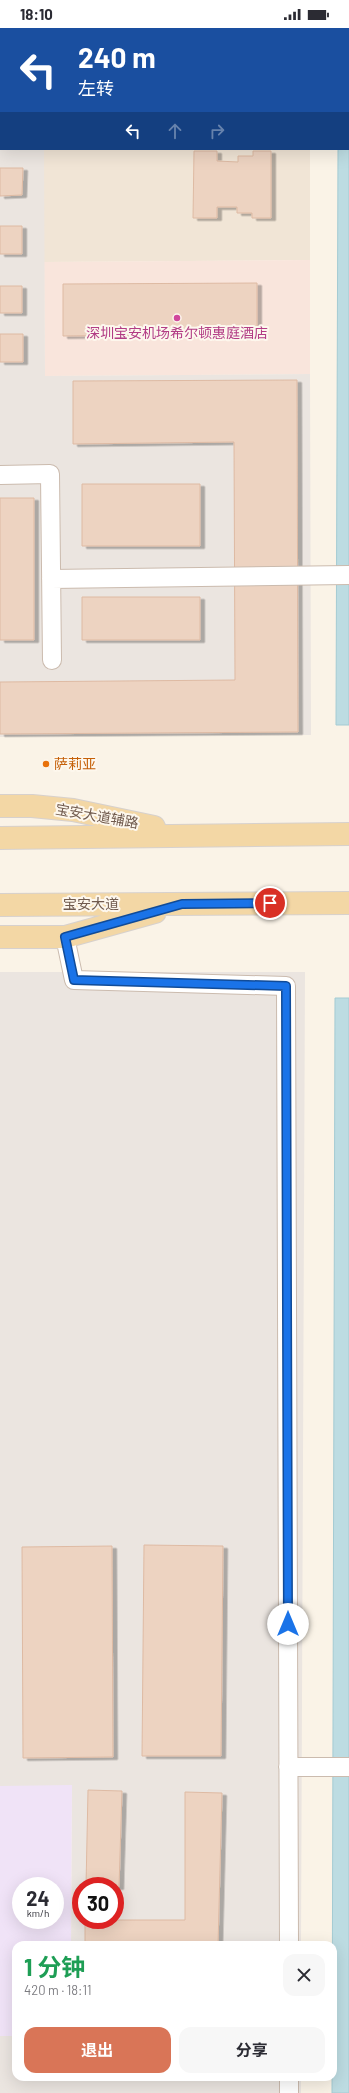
<!DOCTYPE html>
<html lang="zh">
<meta charset="utf-8">
<style>
body{margin:0;font-family:Barlow,"Noto Sans SC",sans-serif;background:#f7f7f7;color:#2b2b33;height:100vh;display:flex;flex-direction:column;font-size:15px;white-space:nowrap}
*{box-sizing:border-box;margin:0}
p{font-size:13px;color:#7c7c81}
.icon{flex:none;width:22px;height:22px;fill:none;stroke:currentColor;stroke-width:2;stroke-linecap:round;stroke-linejoin:round}
.map{position:relative;flex:1;overflow:hidden}
.drawer{position:absolute;left:12px;top:1913px;width:325px;height:140px;display:flex;flex-direction:column;background:#fff;border-radius:12px;box-shadow:0 4px 16px #0002}
.drawer>*{flex:none}
.hud{position:absolute;left:0px;top:0px;width:349px;height:122px;box-shadow:0 4px 16px #0002;background:#1a4fa0;color:#fff;overflow:hidden}
.speed{position:absolute;left:12px;top:1849px;display:flex;gap:8px;font-size:20px;font-weight:700;text-align:center}
.speed>*{display:grid;place-content:center;width:52px;height:52px;border-radius:50%;background:#fff;box-shadow:0 4px 16px #0002;line-height:1}
.speed small{font-size:10px;font-weight:400}
.speed .limit{border:6px solid #d22;background:#fff;color:#111}
.pin{position:absolute;display:grid;place-items:center;width:34px;height:34px;color:#fff;margin:-17px;border:2px solid #fff;border-radius:50%;box-shadow:0 1px 4px #0007}
.me{position:absolute;width:44px;margin:-22px;rotate:0deg;stroke-linejoin:round;filter:drop-shadow(0 0 3px #0008)}
.turn{display:flex;align-items:center;gap:14px;height:84px;padding:0 12px;font-size:18px}
.turn .icon{width:52px;height:52px;stroke-width:2.5}
.turn b{display:block;font-size:28px;line-height:34px}
.lanes{display:flex;align-items:center;height:38px;padding:0 12px;background:#0003;justify-content:center;gap:20px;direction:ltr}
.lanes .off{opacity:.35}
.round{display:grid;place-items:center;flex:none;width:42px;height:42px;border-radius:12px;background:#f7f7f7}
.summary{display:flex;align-items:center;justify-content:space-between;height:68px;padding:0 12px}
h1{font-size:24px;font-weight:700;line-height:30px;color:#1e9e55}
.button{display:flex;gap:8px;margin-top:auto;padding:8px 12px}
.button a{flex:1;height:46px;border-radius:12px;background:#d97557;color:#fff;font-size:16px;font-weight:700;line-height:46px;text-align:center}
.button a+a{background:#f7f7f7;color:#2b2b33}
.status{display:flex;justify-content:space-between;align-items:center;height:28px;padding:0 20px;background:#fff;direction:ltr}
.status svg{height:11px;fill:currentColor}
.map>svg:first-child{display:block}
.residential{fill:#f1e5d6}
.commercial{fill:#f9e5dc}
.industrial{fill:#ebe5e0;fill-rule:evenodd}
.education{fill:#f0e3f7;fill-rule:evenodd}
.water{fill:#bddce2;stroke:#a4cbd3}
.building{fill:#edd3c1;stroke:#debaa3;filter:url(#shadow)}
.lines{fill:none;stroke-linecap:round;stroke-linejoin:round}
.minor-casing{stroke:#cbbbae;stroke-width:20}
.major-casing{stroke:#d7d1cd;stroke-width:24}
.minor{stroke:#fff;stroke-width:18}
.major{stroke:#f3d7a5;stroke-width:22}
.route-casing{stroke:#114b97;stroke-width:10}
.route{stroke:#1a73e8;stroke-width:7}
.hotel-dot{fill:#d1479c;stroke:#fdf7ed;stroke-width:1.5}
.food-dot{fill:#e8710a;stroke:#fdf7ed;stroke-width:1.5}
.labels{text-anchor:middle;stroke-width:4;stroke-linejoin:round;paint-order:stroke}
.hotel-label{font-size:14px;fill:#b23c85;stroke:#fdf7ed}
.food-label{font-size:14px;fill:#c56008;stroke:#fdf7ed;text-anchor:start}
.street-label{font-size:14px;fill:#715b4e;stroke:#fdf7ed}
</style>
<div class="status"><b>18:10</b><svg viewBox="0 0 49 12"><path d="M0 12V9h3v3zM5 12V6h3v6zM10 12V3h3v9zM15 12V0h3v12zM26 1h20v11H26zM47 4h2v5h-2z"/></svg></div>
<div class="map">
<svg width="349" height="2065" viewBox="0 0 349 2065">
<defs>
<filter id="shadow"><feDropShadow dx="4.5" dy="2.5" stdDeviation="0" flood-color="#0004"/></filter>
</defs>
<rect width="100%" height="100%" fill="#faf3e7"/>
<path class="residential" d="M43 0H309V1H43Z
M44 121H310V232L44 234Z"/>
<path class="commercial" d="M310 232V346L45 348 44 234Z"/>
<path class="industrial" d="M0 0H43L1 1V121H44L45 348 310 346 311 707 0 709Z
M0 944H305L301 1917H71L72 1758H0ZM81 1858H115V1892H81Z
M0 2008H16V2049H301V2065H0Z"/>
<path class="education" d="M72 1757 71 1917H16V2008H0V1758ZM21 1858H55V1892H21Z"/>
<path class="water" d="M338 0H349V697H336L338 121H348V1Z
M335 970H349V2065H332Z"/>
<path class="building" d="M0 0H23L1 1V26Z
M232 0H256L258 1H231Z
M0 49H1V105H0Z
M194 123H217V133L238 134V128H253V123H271V190H252V185H237V179H217V190H193Z
M0 140H23L22 167 0 168Z
M0 198H22V226H0Z
M257 255V306L63 308V256Z
M0 258H22V285H0Z
M0 306H23V334H0Z
M297 352 298 704 0 706V654L235 652 234 414 73 416V353Z
M82 456H200V518H82Z
M0 470H34V612H0Z
M82 569H200V612H82Z
M144 1517 223 1518 221 1728H142Z
M112 1518 113 1729 23 1730 22 1519Z
M88 1762 122 1763 119 1859 86 1858Z
M185 1764 222 1765 218 1917H85V1892H185Z"/>
<g class="lines">
<g class="minor-casing">
<path id="minor" d="M0 447 50 446 52 632
M51 551 349 547
M65 909 74 952 286 958 289 1917
M288 1739H349
M289 2049V2065"/>
</g>
<g class="major-casing">
<path id="major" d="M0 778H32L73 782 154 799
M0 810 349 806
M0 877 349 875
M0 909H65L155 884"/>
</g>
<use href="#minor" class="minor"/>
<use href="#major" class="major"/>
</g>
<g class="lines">
<g class="route-casing">
<path id="route" d="M270 875 182 876 65 909 74 952 286 958 288 1596"/>
</g>
<use href="#route" class="route"/>
</g>
<circle class="hotel-dot" cx="177" cy="290" r="4"/>
<circle class="food-dot" cx="46" cy="736" r="4"/>
<g class="labels">
<g class="hotel-label">
<text x="177" y="310">深圳宝安机场希尔顿惠庭酒店</text>
</g>
<g class="food-label">
<text x="54" y="741">萨莉亚</text>
</g>
<g class="street-label">
<text transform="translate(97 788) rotate(10)" y="5">宝安大道辅路</text>
<text x="91" y="881">宝安大道</text>
</g>
</g>
</svg>
<div class="speed"><div>24<small>km/h</small></div><div class="limit">30</div></div>
<div class="pin" style="left:270px;top:875px;background:#d93025"><svg class="icon" aria-label="arrive" viewBox="0 0 24 24"><path d="M6 21V4h12l-3 4 3 4H6"/></svg></div>
<svg class="me" style="left:288px;top:1596px" viewBox="-20 -20 40 40"><circle r="19" fill="#fff"/><path d="M0-13L10 11 0 6-10 11z" fill="#1a73e8"/></svg>
<div class="hud">
<div class="turn"><svg class="icon" aria-label="left" viewBox="0 0 24 24"><path d="M17 20v-9H6M10 6l-5 5 5 5"/></svg><div><b>240 m</b>左转</div></div>
<div class="lanes"><svg class="icon" aria-label="left" viewBox="0 0 24 24"><path d="M17 20v-9H6M10 6l-5 5 5 5"/></svg><svg class="icon off" aria-label="ahead" viewBox="0 0 24 24"><path d="M12 20V5M6 11l6-6 6 6"/></svg><svg class="icon off" aria-label="right" viewBox="0 0 24 24"><path d="M7 20v-9h11M14 6l5 5-5 5"/></svg></div>
</div>
<section class="drawer">
<div class="summary"><div><h1>1 分钟</h1><p>420 m · 18:11</p></div><a class="round"><svg class="icon" aria-label="close" viewBox="0 0 24 24"><path d="M6 6l12 12M18 6L6 18"/></svg></a></div>
<div class="button"><a>退出</a><a>分享</a></div>
</section>
</div>
